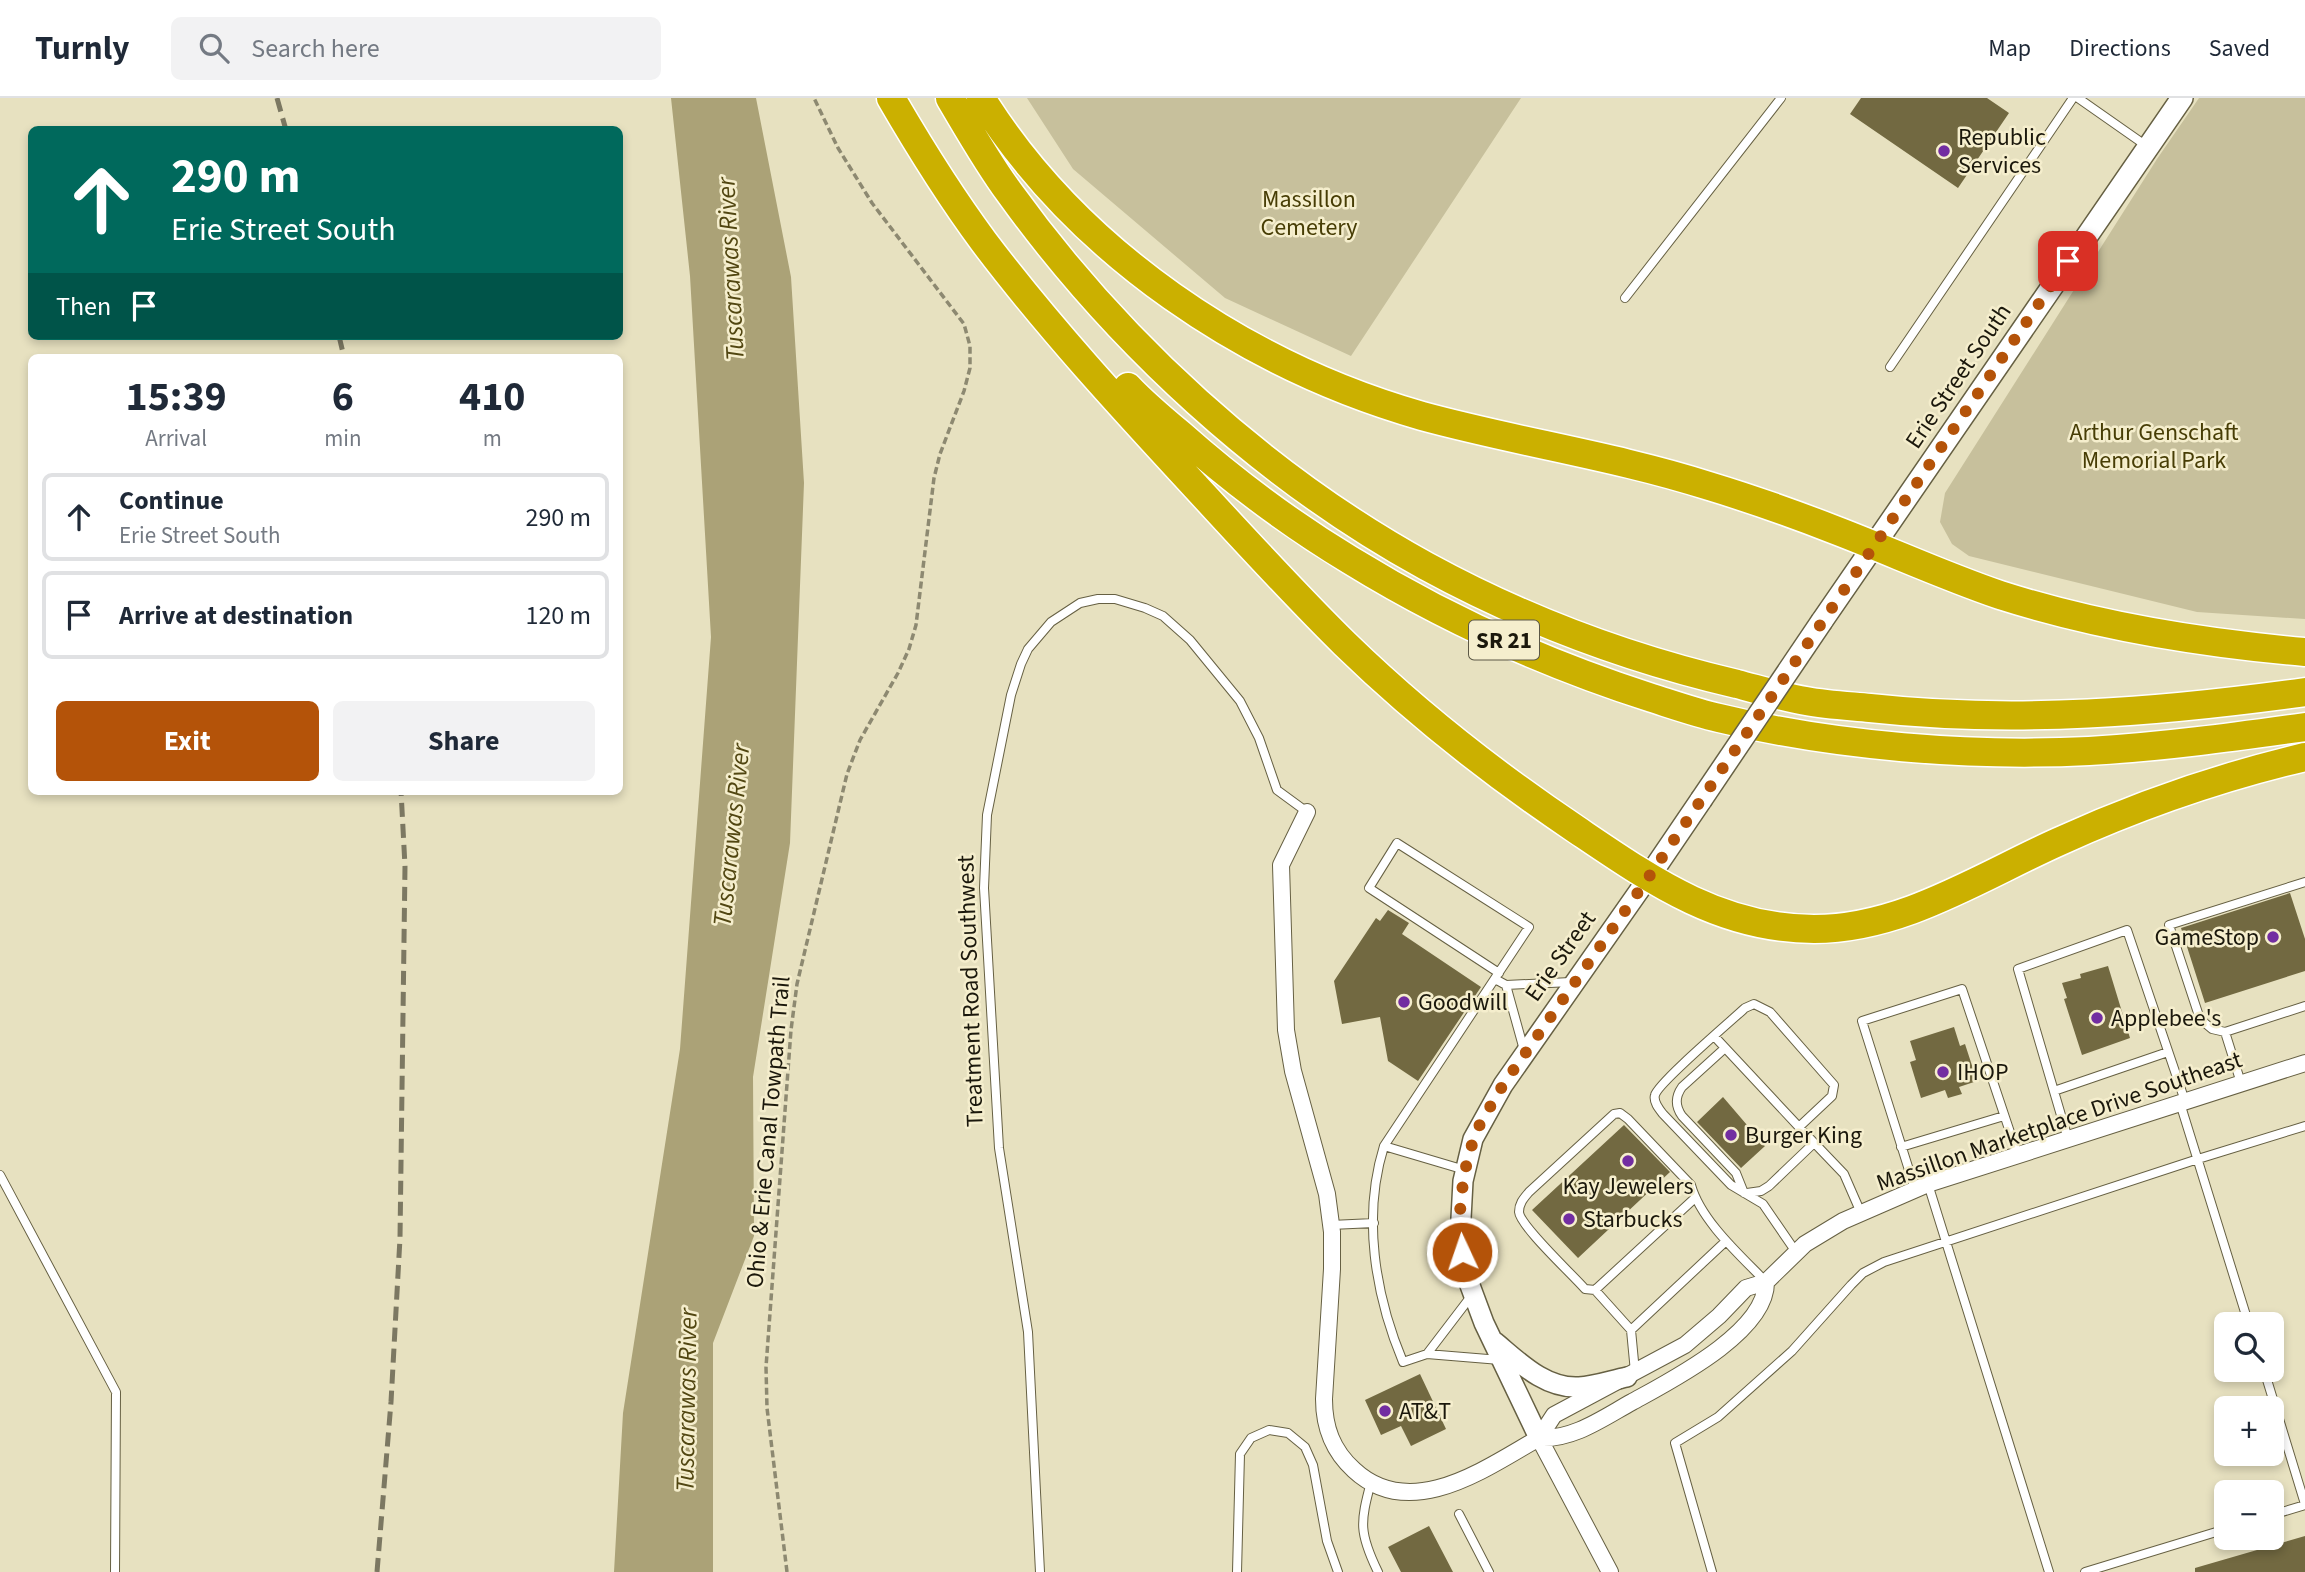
<!DOCTYPE html>
<meta charset="utf-8">
<style>
body{margin:0;font-family:"Source Sans 3",sans-serif;background:#f2f2f3;color:#1f2937;height:100vh;display:flex;flex-direction:column;font-size:26px;white-space:nowrap}
*{box-sizing:border-box;margin:0}
p{font-size:23px;color:#747a83}
.icon{flex:none;width:38px;height:38px;fill:none;stroke:currentColor;stroke-width:2;stroke-linecap:round;stroke-linejoin:round}
.map{position:relative;flex:1;overflow:hidden}
.sheet{position:absolute;left:28px;top:256px;width:595px;height:441px;display:flex;flex-direction:column;background:#fff;border-radius:10px;box-shadow:0 4px 10px #0003}
.sheet>*{flex:none}
.hud{position:absolute;left:28px;top:28px;width:595px;height:214px;border-radius:10px;box-shadow:0 4px 10px #0003;background:#00695c;color:#fff;overflow:hidden}
.buttons{position:absolute;left:2214px;top:1214px;display:grid;gap:14px}
.buttons a{display:grid;place-items:center;width:70px;height:70px;border-radius:10px;background:#fff;box-shadow:0 4px 10px #0003;font-size:35px}
.pin{position:absolute;display:grid;place-items:center;width:60px;height:60px;color:#fff;margin:-30px;border-radius:14px;box-shadow:0 4px 10px #0006}
.me{position:absolute;width:77px;margin:-38px;rotate:357deg;stroke-linejoin:round;filter:drop-shadow(0 0 5px #0008)}
.turn{display:flex;align-items:center;gap:24px;height:147px;padding:0 28px;font-size:32px}
.turn .icon{width:91px;height:91px;stroke-width:2.5}
.turn b{display:block;font-size:49px;line-height:60px}
.then{display:flex;align-items:center;height:66px;padding:0 28px;background:#0003;gap:14px;font-size:26px}
.eta{display:flex;justify-content:space-evenly;align-items:center;height:119px;text-align:center}
.eta b{font-size:42px;font-weight:700;line-height:49px}
.cta{display:flex;gap:14px;margin-top:auto;padding:14px 28px}
.cta a{flex:1;height:80px;border-radius:10px;background:#b45309;color:#fff;font-size:28px;font-weight:700;line-height:80px;text-align:center}
.cta a+a{background:#f2f2f3;color:#1f2937}
ul{padding:0;list-style:none}
li{display:flex;align-items:center;gap:21px;height:88px;margin:0 14px 10px;padding:0 14px;border:4px solid #e0e1e3;border-radius:10px}
li div{flex:1}
li b{display:block;font-size:26px}
li em{font-style:normal}
header{display:flex;align-items:center;gap:42px;box-sizing:border-box;height:98px;padding:0 35px;background:#fff;border-bottom:2px solid #e0e1e3}
header strong{font-size:33px}
nav{display:flex;gap:38px;margin-inline-start:auto;font-size:24px}
.search{width:490px;height:63px;background:#f2f2f3;display:flex;align-items:center;gap:18px;box-sizing:border-box;padding:0 24px;border-radius:10px;color:#747a83;font-size:26px}
.map>svg:first-child{display:block}
.green{fill:#c7c09c}
.water{fill:#aba277}
.building{fill:#726941}
.lines{fill:none;stroke-linecap:round;stroke-linejoin:round}
.service-casing{stroke:#666043;stroke-width:10}
.minor-casing{stroke:#666043;stroke-width:18}
.tertiary-casing{stroke:#666043;stroke-width:22}
.secondary-casing{stroke:#666043;stroke-width:24}
.motorway-casing{stroke:#fff;stroke-width:31}
.path{stroke:#8d8971;stroke-width:3.5;stroke-dasharray:7 3.5;stroke-linecap:butt}
.service{stroke:#fff;stroke-width:8}
.minor{stroke:#fff;stroke-width:16}
.tertiary{stroke:#fff;stroke-width:19}
.secondary{stroke:#fff;stroke-width:21}
.motorway{stroke:#cbb000;stroke-width:28}
.rail{stroke:#7c7862;stroke-width:5;stroke-dasharray:14 7;stroke-linecap:butt}
.secondary-bridge-casing{stroke:#666043;stroke-width:24;stroke-linecap:butt}
.secondary-bridge{stroke:#fff;stroke-width:21}
.route{stroke:#b45309;stroke-width:12;stroke-dasharray:0 21.6}
.poi-dot{fill:#722da1;stroke:#f5eecd;stroke-width:2.5}
.labels{text-anchor:middle;stroke-width:5;stroke-linejoin:round;paint-order:stroke}
.shield{fill:#f5eecd;stroke:#5c5846;stroke-width:2}
.shield-label{font-size:23px;font-weight:bold;fill:#1b180c}
.poi-label{font-size:24px;fill:#1b180c;stroke:#f5eecd;text-anchor:start}
.park-label{font-size:24px;fill:#473d05;stroke:#f5eecd}
.street-label{font-size:24px;fill:#1b180c;stroke:#f5eecd}
.water-label{font-size:26px;font-style:italic;fill:#514611;stroke:#f5eecd}
</style>
<header>
<strong>Turnly</strong>
<div class="search"><svg class="icon" aria-label="search" viewBox="0 0 24 24"><circle cx="10" cy="10" r="6"/><path d="M15 15l6 6"/></svg>Search here</div>
<nav><a>Map</a><a>Directions</a><a>Saved</a></nav>
</header>
<div class="map">
<svg width="2305" height="1474" viewBox="0 0 2305 1474">
<rect width="100%" height="100%" fill="#e7e1c0"/>
<path class="green" d="M1027 0H1521L1351 258 1225 200 1073 71Z
M2199 0H2305V521L2197 514 1969 458 1952 446 1940 424 1945 395 2157 61Z"/>
<path class="water" d="M671 0H756L791 179 804 385 790 745 753 979 754 1138 713 1245V1474H614L623 1315 680 951 711 539 690 178Z"/>
<path class="building" d="M1861 0H1987L2009 15 1958 90 1850 16Z
M2290 795 2305 841V873L2205 905 2181 830Z
M1388 812 1409 825 1402 836 1481 889 1418 983 1388 963 1380 919 1342 926 1334 883 1376 820 1380 823Z
M2108 868 2130 940 2082 957 2064 901 2067 900 2062 885 2081 880 2080 876Z
M1954 929 1960 948 1965 946 1977 983 1959 989 1962 996 1948 1000 1945 992 1921 1000 1910 964 1916 962 1910 943Z
M1723 999 1765 1048 1741 1070 1697 1024Z
M1624 1027 1670 1074 1578 1160 1532 1112Z
M1420 1276 1446 1331 1411 1348 1401 1328 1381 1337 1365 1302Z
M1429 1428 1453 1474H1401L1388 1449Z
M2305 1438V1474H2195V1470Z"/>
<g class="lines">
<g class="service-casing">
<path id="service" d="M2078 0 2148 49
M1625 200 1781 0
M1890 269 2073 0
M1499 875 1369 790 1397 745 1529 829 1384 1048C1362 1119 1375 1197 1403 1264L1427 1256 1500 1262
M1495 881 1506 887 1571 884
M1506 887 1524 952
M2225 934 2305 908
M1714 938 1799 1029 1832 998 1834 987 1770 914 1754 906 1745 910C1731 923 1658 985 1655 997 1653 1004 1659 1011 1663 1016L1731 1087 1763 1106 1796 1154
M1725 950 1682 989C1675 999 1675 1008 1682 1018L1736 1075 1744 1095
M2241 985 2225 934 2212 931 2200 921 2169 827 2305 784
M2054 993 2168 954
M2180 1005 2249 1227
M1799 1029 1844 1076 1861 1115
M2068 1041 2018 871 2127 832 2185 1003
M1384 1048 1465 1072
M1901 1049 2004 1018
M0 1077 116 1294 115 1474
M1928 1086 2049 1474
M1915 1091 1862 923 1962 891 2018 1058
M1747 1095 1761 1093 1769 1088 1814 1045
M1331 1127 1374 1125
M1595 1192 1695 1100
M1631 1232 1726 1143
M1427 1256 1472 1197
M2264 1272 2305 1406
M1635 1274 1631 1232 1595 1192 1585 1191C1573 1177 1520 1128 1519 1114 1519 1105 1524 1100 1529 1094L1614 1016 1620 1015 1628 1021 1691 1087C1701 1123 1741 1158 1766 1184
M1371 1384C1360 1425 1359 1435 1378 1474
M1459 1416 1489 1474
M2272 1417 2305 1407
M1040 1474 1028 1234 999 1050 984 790 987 717 1011 597 1021 566 1028 551 1051 524 1080 505 1098 501H1115L1145 510 1163 518 1190 542 1240 603 1259 640 1277 692 1307 714
M1237 1474 1240 1356 1251 1340 1269 1332 1288 1335 1305 1349 1313 1367 1327 1443 1338 1474
M1712 1474 1675 1345 1718 1319 1792 1253 1851 1187 1863 1175 1884 1164 2198 1061 2305 1028
M2085 1474 2226 1431"/>
</g>
<g class="minor-casing">
<path id="minor" d="M1307 714 1281 767 1286 932 1293 973 1327 1096 1332 1134V1171L1324 1301C1324 1329 1332 1352 1354 1372 1411 1425 1486 1370 1539 1340
M1539 1340 1554 1317 1685 1247 1719 1218 1746 1190 1766 1184 1805 1146 1843 1123 1928 1086 2305 965
M1539 1340C1573 1342 1603 1320 1632 1304 1670 1283 1767 1234 1766 1184
M1539 1340 1610 1474"/>
</g>
<g class="tertiary-casing">
<path id="tertiary" d="M1495 1244C1519 1264 1545 1291 1579 1289 1595 1288 1612 1282 1627 1279
M1539 1340 1484 1225 1468 1182 1460 1139 1463 1083 1473 1041 1503 987 1648 780"/>
</g>
<g class="secondary-casing">
<path id="secondary" d="M1822 523 2182 0
M1648 780 1701 702"/>
</g>
<g class="motorway-casing">
<path id="motorway" d="M891 0C920 50 950 98 984 144 1049 230 1123 310 1196 389 1245 442 1294 496 1345 546 1416 615 1495 677 1577 732 1651 782 1720 831 1814 831 1902 831 1980 779 2058 744 2137 708 2220 679 2305 659
M950 0C969 32 987 64 1009 94 1117 244 1264 379 1426 468 1523 521 1630 561 1737 586 1760 592 1783 599 1806 603 1827 607 1849 608 1870 610 2016 626 2160 614 2305 594
M981 0C1078 155 1247 268 1422 318 1517 344 1615 358 1709 388 1752 401 1794 416 1835 432 1890 453 1944 478 2000 497 2100 529 2201 545 2305 554
M1128 289C1144 306 1162 321 1180 336 1233 383 1289 425 1350 462 1444 520 1546 566 1652 600 1674 607 1697 615 1719 620 1834 648 1971 659 2089 653 2161 649 2233 639 2305 629"/>
</g>
<path class="path" d="M787 1474 767 1310 766 1269 791 932 797 886 847 676 860 642 898 575 909 551 916 527 934 380 940 356 964 293 970 270V248L964 226 872 105 838 50 814 0"/>
<use href="#service" class="service"/>
<use href="#minor" class="minor"/>
<use href="#tertiary" class="tertiary"/>
<use href="#secondary" class="secondary"/>
<use href="#motorway" class="motorway"/>
<path class="rail" d="M277 0 286 32
M339 238 344 259
M377 1474 391 1304 400 1140 405 768 401 693"/>
<g class="secondary-bridge-casing">
<path id="secondary-bridge" d="M1701 702 1822 523"/>
</g>
<use href="#secondary-bridge" class="secondary-bridge"/>
</g>
<g class="lines">
<path class="route" d="M1462 1154 1460 1104 1468 1057 1480 1026 1503 987 1648 780 2068 163"/>
</g>
<g class="poi-dot">
<circle cx="1944" cy="53" r="7"/>
<circle cx="2273" cy="839" r="7"/>
<circle cx="1404" cy="904" r="7"/>
<circle cx="2097" cy="920" r="7"/>
<circle cx="1943" cy="974" r="7"/>
<circle cx="1731" cy="1037" r="7"/>
<circle cx="1628" cy="1063" r="7"/>
<circle cx="1569" cy="1121" r="7"/>
<circle cx="1385" cy="1313" r="7"/>
</g>
<g class="labels">
<rect class="shield" x="1469" y="522.5" width="70" height="39" rx="5"/>
<g class="shield-label">
<text x="1504" y="550">SR 21</text>
</g>
<g class="poi-label">
<text x="1958" y="47">Republic<tspan x="1958" dy="28">Services</tspan></text>
<text x="2259" y="847" text-anchor="end">GameStop</text>
<text x="1418" y="912">Goodwill</text>
<text x="2111" y="928">Applebee's</text>
<text x="1957" y="982">IHOP</text>
<text x="1745" y="1045">Burger King</text>
<text x="1628" y="1096" text-anchor="middle">Kay Jewelers</text>
<text x="1583" y="1129">Starbucks</text>
<text x="1399" y="1321">AT&amp;T</text>
</g>
<g class="park-label">
<text x="1309" y="109">Massillon<tspan x="1309" dy="28">Cemetery</tspan></text>
<text x="2154" y="342">Arthur Genschaft<tspan x="2154" dy="28">Memorial Park</tspan></text>
</g>
<g class="street-label">
<text transform="translate(1958 278) rotate(-56)" y="8">Erie Street South</text>
<text transform="translate(1560 858) rotate(-55)" y="8">Erie Street</text>
<text transform="translate(970 893) rotate(-92)" y="8">Treatment Road Southwest</text>
<text transform="translate(2059 1023) rotate(-19)" y="8">Massillon Marketplace Drive Southeast</text>
<text transform="translate(768 1034) rotate(-85)" y="8">Ohio &amp; Erie Canal Towpath Trail</text>
</g>
<g class="water-label">
<text transform="translate(730 171) rotate(-93)" y="9">Tuscarawas River</text>
<text transform="translate(731 737) rotate(-84)" y="9">Tuscarawas River</text>
<text transform="translate(686 1302) rotate(-89)" y="9">Tuscarawas River</text>
</g>
</g>
</svg>
<div class="buttons">
<a><svg class="icon" aria-label="search" viewBox="0 0 24 24"><circle cx="10" cy="10" r="6"/><path d="M15 15l6 6"/></svg></a>
<a>+</a>
<a>−</a>
</div>
<div class="pin" style="left:2068px;top:163px;background:#d93025"><svg class="icon" aria-label="arrive" viewBox="0 0 24 24"><path d="M6 21V4h12l-3 4 3 4H6"/></svg></div>
<svg class="me" style="left:1462px;top:1154px" viewBox="-20 -20 40 40"><circle r="17" fill="#b45309" stroke="#fff" stroke-width="3"/><path d="M0-11L8 9 0 5-8 9z" fill="#fff"/></svg>
<div class="hud">
<div class="turn"><svg class="icon" aria-label="ahead" viewBox="0 0 24 24"><path d="M12 20V5M6 11l6-6 6 6"/></svg><div><b>290 m</b>Erie Street South</div></div>
<div class="then">Then<svg class="icon" aria-label="arrive" viewBox="0 0 24 24"><path d="M6 21V4h12l-3 4 3 4H6"/></svg></div>
</div>
<section class="sheet">
<div class="eta">
<div><b>15:39</b><p>Arrival</p></div>
<div><b>6</b><p>min</p></div>
<div><b>410</b><p>m</p></div>
</div>
<ul>
<li><svg class="icon" aria-label="ahead" viewBox="0 0 24 24"><path d="M12 20V5M6 11l6-6 6 6"/></svg><div><b>Continue</b><p>Erie Street South</p></div><em>290 m</em></li>
<li><svg class="icon" aria-label="arrive" viewBox="0 0 24 24"><path d="M6 21V4h12l-3 4 3 4H6"/></svg><div><b>Arrive at destination</b></div><em>120 m</em></li>
</ul>
<div class="cta"><a>Exit</a><a>Share</a></div>
</section>
</div>
